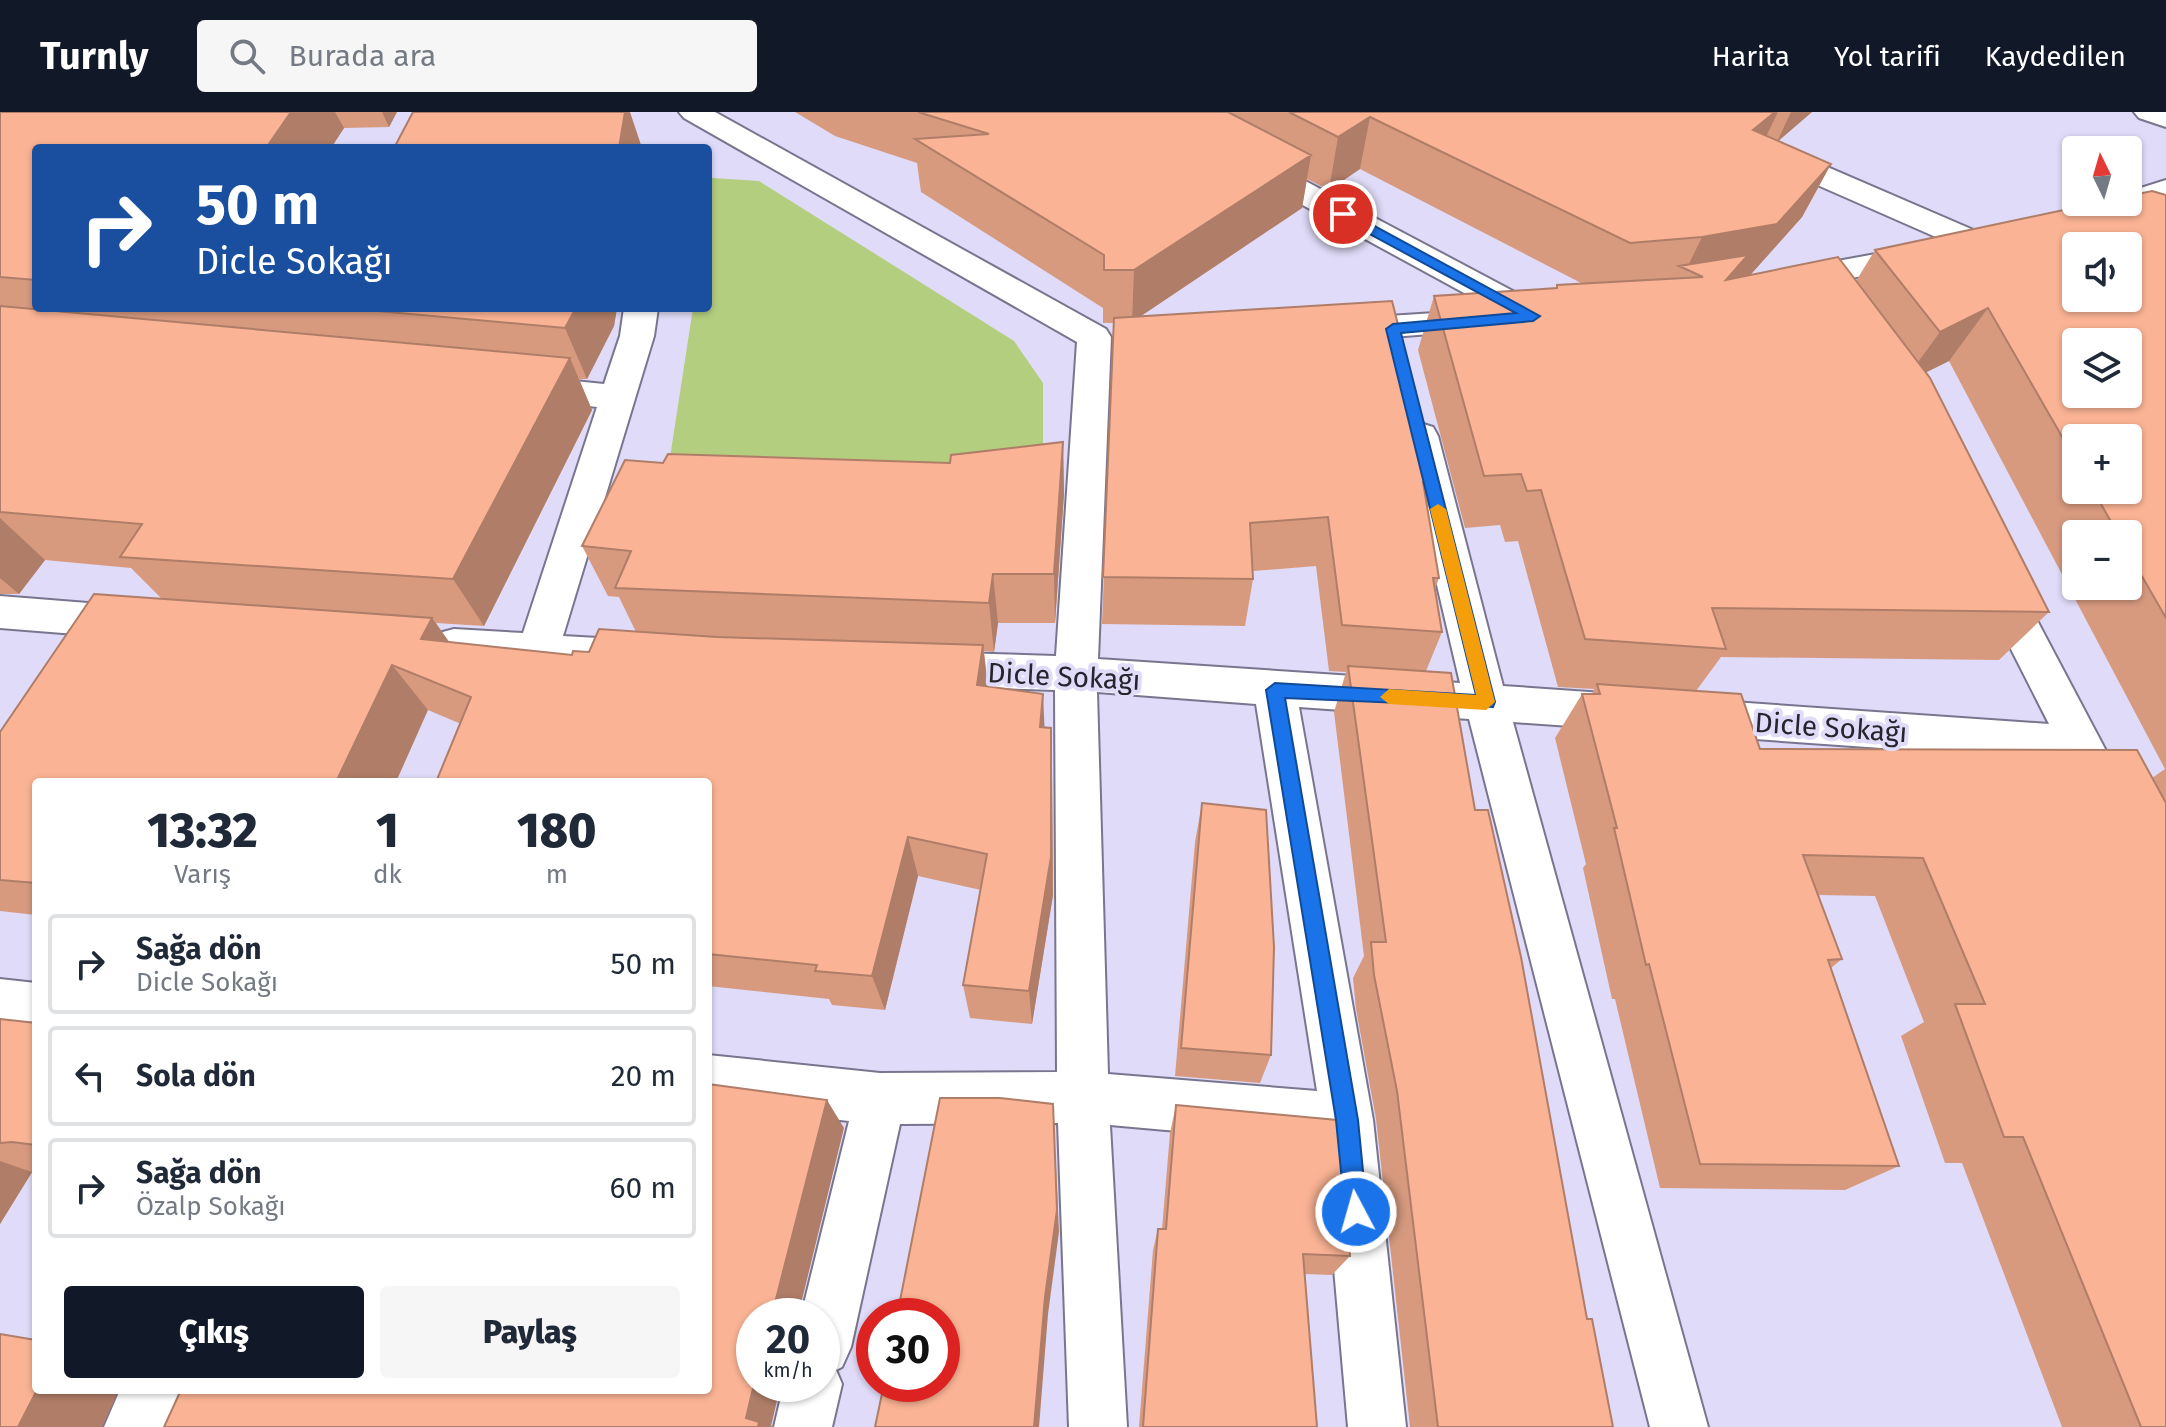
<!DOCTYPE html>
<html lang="tr">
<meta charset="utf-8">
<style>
body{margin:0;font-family:"Fira Sans",sans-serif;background:#f6f6f7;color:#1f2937;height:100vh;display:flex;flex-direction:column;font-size:30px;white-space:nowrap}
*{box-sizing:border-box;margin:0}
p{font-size:26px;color:#747a83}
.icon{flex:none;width:44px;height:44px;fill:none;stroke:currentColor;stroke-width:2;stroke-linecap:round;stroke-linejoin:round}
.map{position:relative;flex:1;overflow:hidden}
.sheet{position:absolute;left:32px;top:666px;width:680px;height:616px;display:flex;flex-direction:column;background:#fff;border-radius:8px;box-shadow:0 2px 6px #0004}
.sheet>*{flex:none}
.banner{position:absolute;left:32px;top:32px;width:680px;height:168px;border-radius:8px;box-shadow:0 2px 6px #0004;background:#1a4fa0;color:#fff;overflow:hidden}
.needle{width:52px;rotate:355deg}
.buttons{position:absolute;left:2062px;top:24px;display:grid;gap:16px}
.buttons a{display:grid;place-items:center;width:80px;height:80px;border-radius:8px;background:#fff;box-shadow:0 2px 6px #0004;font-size:40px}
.speed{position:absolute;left:736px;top:1186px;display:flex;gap:16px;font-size:40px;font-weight:700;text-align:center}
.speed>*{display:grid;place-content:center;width:104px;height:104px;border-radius:50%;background:#fff;box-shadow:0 2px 6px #0004;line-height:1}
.speed small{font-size:20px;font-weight:400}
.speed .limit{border:12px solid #d22;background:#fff;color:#111}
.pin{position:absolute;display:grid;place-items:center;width:68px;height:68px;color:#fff;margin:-34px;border:4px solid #fff;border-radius:50%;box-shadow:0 2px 8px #0007}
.me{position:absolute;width:88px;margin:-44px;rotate:354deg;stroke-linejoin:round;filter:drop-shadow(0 0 6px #0008)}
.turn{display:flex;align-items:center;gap:28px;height:168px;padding:0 32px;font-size:36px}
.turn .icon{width:104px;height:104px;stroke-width:2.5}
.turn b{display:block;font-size:56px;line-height:68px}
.eta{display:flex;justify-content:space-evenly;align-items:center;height:136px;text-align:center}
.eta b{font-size:48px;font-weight:800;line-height:56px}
.button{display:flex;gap:16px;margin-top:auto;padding:16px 32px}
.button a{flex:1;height:92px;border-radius:8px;background:#111827;color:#fff;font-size:32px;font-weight:800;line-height:92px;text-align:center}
.button a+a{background:#f6f6f7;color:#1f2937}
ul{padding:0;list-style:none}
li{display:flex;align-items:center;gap:24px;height:100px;margin:0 16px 12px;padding:0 16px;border:4px solid #e0e1e3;border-radius:8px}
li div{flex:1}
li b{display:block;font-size:30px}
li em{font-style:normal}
header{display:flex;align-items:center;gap:48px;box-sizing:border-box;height:112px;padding:0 40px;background:#111827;color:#fff}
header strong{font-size:38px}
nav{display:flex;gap:44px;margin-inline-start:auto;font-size:28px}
.search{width:560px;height:72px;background:#f6f6f7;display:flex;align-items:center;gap:20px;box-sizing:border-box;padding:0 28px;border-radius:8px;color:#747a83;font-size:30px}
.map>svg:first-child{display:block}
.green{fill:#b4ce7f}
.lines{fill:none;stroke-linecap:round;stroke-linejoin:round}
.street-casing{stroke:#78758e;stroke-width:4}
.secondary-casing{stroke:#78758e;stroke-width:4}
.street{fill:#fff;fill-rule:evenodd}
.secondary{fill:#fff;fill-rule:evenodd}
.wall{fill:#d79a7f;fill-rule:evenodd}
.shaded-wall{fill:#af7d68}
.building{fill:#fab394;stroke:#af7d68;stroke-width:2;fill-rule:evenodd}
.route{fill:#1a73e8;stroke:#114b97;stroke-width:2}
.slow{fill:#f59e0b}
.labels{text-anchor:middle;stroke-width:8;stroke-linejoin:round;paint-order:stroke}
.street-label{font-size:28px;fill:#26252f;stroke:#dfdbf8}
</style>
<header>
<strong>Turnly</strong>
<div class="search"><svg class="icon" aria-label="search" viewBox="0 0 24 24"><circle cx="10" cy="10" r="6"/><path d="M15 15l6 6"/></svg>Burada ara</div>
<nav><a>Harita</a><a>Yol tarifi</a><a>Kaydedilen</a></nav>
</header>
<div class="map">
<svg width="2166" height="1315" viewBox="0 0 2166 1315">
<rect width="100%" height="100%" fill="#dfdbf8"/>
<path class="green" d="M712 66 759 69 1014 229 1043 271V366L665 378 693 196H708V94Z"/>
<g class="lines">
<g class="street-casing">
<path id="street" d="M679 0H715L1106 217 1111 225 1098 547 1460 571 1402 324 1407 315 1420 311 1433 315 1438 324 1503 574 2049 612 1977 470 1983 459 1997 455 2011 459 2114 654 2108 667 2092 673 2076 667 2067 649 1513 610 1708 1315H1650L1469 607 1299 595 1373 1008 1406 1315H1348L1323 1032 1110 1013 1127 1315H1069L1058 1011 900 1012 851 1235 842 1255 836 1258 842 1272 832 1315H774L784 1272H822V1204H801L849 1009 708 993V943L880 961 1057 960 1055 578 925 574 910 569 904 557 910 545 925 540 1056 544 1077 230 684 6ZM1097 580 1256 592 1317 979 1108 962Z
M1138 0H1175L1545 196 1550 204 1545 212 1533 215 1521 212 1143 6Z
M1660 0H1700L1992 126 1997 133 1992 140 1981 143 1970 140 1665 6Z
M2166 68V87L2101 109 2090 107 2085 100 2099 90H2128V80Z
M1925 133 1936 136 1941 143 1936 150 1788 178 1776 175 1772 168 1776 161 1788 158Z
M624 196H658L654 224 563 524 633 528 648 533 654 545 648 557 633 562 454 549 439 545 433 533 439 521 454 517 523 521 597 295 512 285 507 276 512 267 525 264 604 272 620 224Z
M1483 198 1495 201 1500 209 1495 217 1340 229 1328 226 1323 218 1328 210 1340 207Z
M0 484 138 495 152 500 158 511 152 522 138 527 0 516Z
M0 867 36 871V917L0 913Z
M120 1278H180L164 1315H104Z"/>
</g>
<g class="secondary-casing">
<path id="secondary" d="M2134 0H2166V15L2139 6Z"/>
</g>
<use href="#street" class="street"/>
<use href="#secondary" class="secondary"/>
</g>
<path class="wall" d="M0 0H397L389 15 344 16 331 36H36V196H617L614 214 587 267H579L592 298 484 514 436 511 449 530 572 543 589 540 636 520 619 485 608 484 582 434 663 351H950L1063 330 1064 382 1055 511H998L994 540 984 539 988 574 1044 616 1052 659 1053 783 1032 912 970 906 963 873 981 778 918 764 885 898 832 893 829 887 708 874V670L461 612 428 598 36 670V803L0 799V620L162 487 131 456 45 448 19 482H0Z
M795 0H1812L1778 29 1831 52 1802 105 1750 163 1856 169 1875 138 2166 83V1315H2062L1962 1051H1945L1901 924 1924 910 1875 784 1818 783 1842 847 1831 856 1899 1054 1845 1078 1660 1076 1615 887H1612L1583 756 1586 752 1555 626 1582 582H1592L1594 577 1558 575 1518 429 1505 430 1500 413 1465 416 1418 238 1434 184 1556 176 1557 173 1583 172 1360 57 1329 78 1307 67 1302 96 1141 204 1438 369 1427 399 1439 466 1435 477 1442 520 1426 559 1475 698 1587 1207 1613 1315H1410L1376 1007 1356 897 1353 866 1364 844 1334 600 1346 560 1329 559 1316 454 1253 459V467L1245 514 1102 512 1114 211H1103V196L921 80 917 51 835 24ZM1949 249 2165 657 2152 666 1760 637 1696 579 1721 545 1999 548 2049 500 1925 261ZM2076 326 2128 378H2076ZM2076 422H2128V474H2076Z
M1202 691 1271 943 1260 971 1175 964 1195 730Z
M0 907 36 911V1060H32L0 1112Z
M1176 993 1350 1144 1332 1163 1305 1162 1317 1315H1139L1153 1138 1158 1117H1162L1170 1021Z"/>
<path class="shaded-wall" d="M291 0H335L344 16 331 36H266Z
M382 0H397L389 15Z
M625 0H630L642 36H619Z
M1775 0H1778L1754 49 1753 18Z
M1791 0H1812L1777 30Z
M1370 5 1360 57 1329 78 1338 25Z
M1311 43 1302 96 1132 210 1134 158Z
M1831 52 1802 105 1720 197 1703 165 1686 158 1702 125Z
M576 196H617L614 214 587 267 565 216Z
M1988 196 1949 249 1902 272 1940 220Z
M570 246 592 298 484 514 453 467Z
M1063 330 1064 382 1055 511 1054 462Z
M0 406 45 448 19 482 0 466Z
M993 462 998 511 994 540 989 491Z
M432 506 465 552 421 527Z
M983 533 988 579 977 573Z
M392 553 428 598 396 670H336Z
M1043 582 1045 626 1040 615Z
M1051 616 1052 659 1053 783 1032 912 1029 879Z
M908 725 918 764 885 898 872 864Z
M827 988 844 1016 799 1200 804 1204H784L776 1187Z
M1053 992 1059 1120 1048 1202 1039 1315H1034Z
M0 1049 32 1060 0 1112Z
M754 1272H781L771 1314 774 1315H758L746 1306Z
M37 1278H119L102 1315H18Z"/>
<path class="building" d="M0 0H291L266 36H36V168L0 165Z
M413 0H625L619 36H394Z
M918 0H1228L1311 43 1134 158H1104V143L915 27 989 22Z
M1289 0H1775L1753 18 1831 52 1777 112 1702 125 1630 131 1370 5 1338 25Z
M2152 79 2166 83V506L2128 440V422H2118L2093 378H2128V326H2076V349L1988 196 1940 220 1875 138 2101 90H2128V84ZM2076 134H2128V186H2076ZM2076 230H2128V282H2076Z
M1748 143 1726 168 1838 145 1930 266 2049 500 1712 496 1726 537 1585 527 1541 378 1527 379 1521 362 1484 364 1434 184 1557 176V173L1703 165 1679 154Z
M1392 189 1438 369 1423 370 1439 466H1433L1442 520 1342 513 1328 405 1250 411 1253 467 1103 465 1114 206Z
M0 194 570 246 453 467 120 445 142 412 0 400Z
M344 196H576L565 216Z
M1063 330 1054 462H993L989 491 615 476 631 439 582 434 625 348 663 351 668 342 950 351 951 343Z
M94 482 432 506 421 527 572 543 573 539 589 540 599 517 717 525 983 533 977 573 1043 582 1040 615 1051 616V745L1029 879 963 873 987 742 908 725 872 864 815 859 817 853 708 842V670H436L471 585 392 553 336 670H36V771L0 768V620Z
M1348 554 1451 561 1475 698H1488L1521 845 1587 1207H1592L1613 1315H1438L1397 979 1374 863 1371 830H1386Z
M1597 572 1741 582 1760 637 2137 638 2166 691V1315H2141L2023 1025H2004L1955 892H1985L1923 746 1803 743 1842 847 1828 848 1899 1054 1700 1052 1649 852 1646 853 1614 716H1617L1582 582H1600Z
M1202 691 1266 698 1274 835 1271 943 1181 936Z
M0 907 36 911V1033L12 1030 0 1031Z
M708 972 827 988 776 1187 787 1191 784 1204H754V1272L746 1306 759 1310 758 1315H164L181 1278H708Z
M940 986H1000L1053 992 1057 1098 1045 1185 1034 1315H875L884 1272H942V1204H897Z
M1176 993 1337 1008 1350 1144 1303 1142 1317 1315H1143L1158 1117H1166Z
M0 1222 36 1228 37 1278 18 1315H0Z"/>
<path class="route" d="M1338 99H1347L1540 204 1533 209 1401 221 1495 590 1493 595 1285 586 1358 1008 1367 1100 1364 1108 1356 1112 1348 1108 1345 1100 1336 1008 1266 578 1275 571 1476 583 1386 217 1393 212 1516 201 1338 105Z"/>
<path class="slow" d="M1438 392 1446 397 1495 590 1486 598 1389 592 1380 585 1389 577 1476 583 1430 397Z"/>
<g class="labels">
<g class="street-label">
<text transform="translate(1064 564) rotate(3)" y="10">Dicle Sokağı</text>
<text transform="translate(1831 615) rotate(4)" y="10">Dicle Sokağı</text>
</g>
</g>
</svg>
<div class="buttons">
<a><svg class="needle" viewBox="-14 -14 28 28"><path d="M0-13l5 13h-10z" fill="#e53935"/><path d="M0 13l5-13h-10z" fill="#747a83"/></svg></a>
<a><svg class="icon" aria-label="sound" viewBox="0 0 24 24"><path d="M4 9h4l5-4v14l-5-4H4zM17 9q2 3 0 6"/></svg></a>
<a><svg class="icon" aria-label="layers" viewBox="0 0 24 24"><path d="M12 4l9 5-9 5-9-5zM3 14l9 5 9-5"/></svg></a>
<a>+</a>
<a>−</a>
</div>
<div class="speed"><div>20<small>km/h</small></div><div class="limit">30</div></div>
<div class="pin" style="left:1343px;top:102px;background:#d93025"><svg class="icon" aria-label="arrive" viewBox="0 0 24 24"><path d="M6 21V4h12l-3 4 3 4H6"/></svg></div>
<svg class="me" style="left:1356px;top:1100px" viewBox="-20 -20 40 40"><circle r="17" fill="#1a73e8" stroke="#fff" stroke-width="3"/><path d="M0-11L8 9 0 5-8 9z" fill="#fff"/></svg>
<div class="banner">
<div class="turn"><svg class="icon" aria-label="right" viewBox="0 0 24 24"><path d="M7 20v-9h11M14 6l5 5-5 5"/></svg><div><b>50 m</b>Dicle Sokağı</div></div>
</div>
<section class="sheet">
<div class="eta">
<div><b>13:32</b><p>Varış</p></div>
<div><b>1</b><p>dk</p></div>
<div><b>180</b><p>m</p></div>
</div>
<ul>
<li><svg class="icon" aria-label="right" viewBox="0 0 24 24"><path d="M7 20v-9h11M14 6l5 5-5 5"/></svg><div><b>Sağa dön</b><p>Dicle Sokağı</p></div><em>50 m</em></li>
<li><svg class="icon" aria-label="left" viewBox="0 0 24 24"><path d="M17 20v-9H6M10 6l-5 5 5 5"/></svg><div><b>Sola dön</b></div><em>20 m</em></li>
<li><svg class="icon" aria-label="right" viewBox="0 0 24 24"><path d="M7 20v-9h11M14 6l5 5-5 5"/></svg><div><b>Sağa dön</b><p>Özalp Sokağı</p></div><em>60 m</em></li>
</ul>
<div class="button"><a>Çıkış</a><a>Paylaş</a></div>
</section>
</div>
